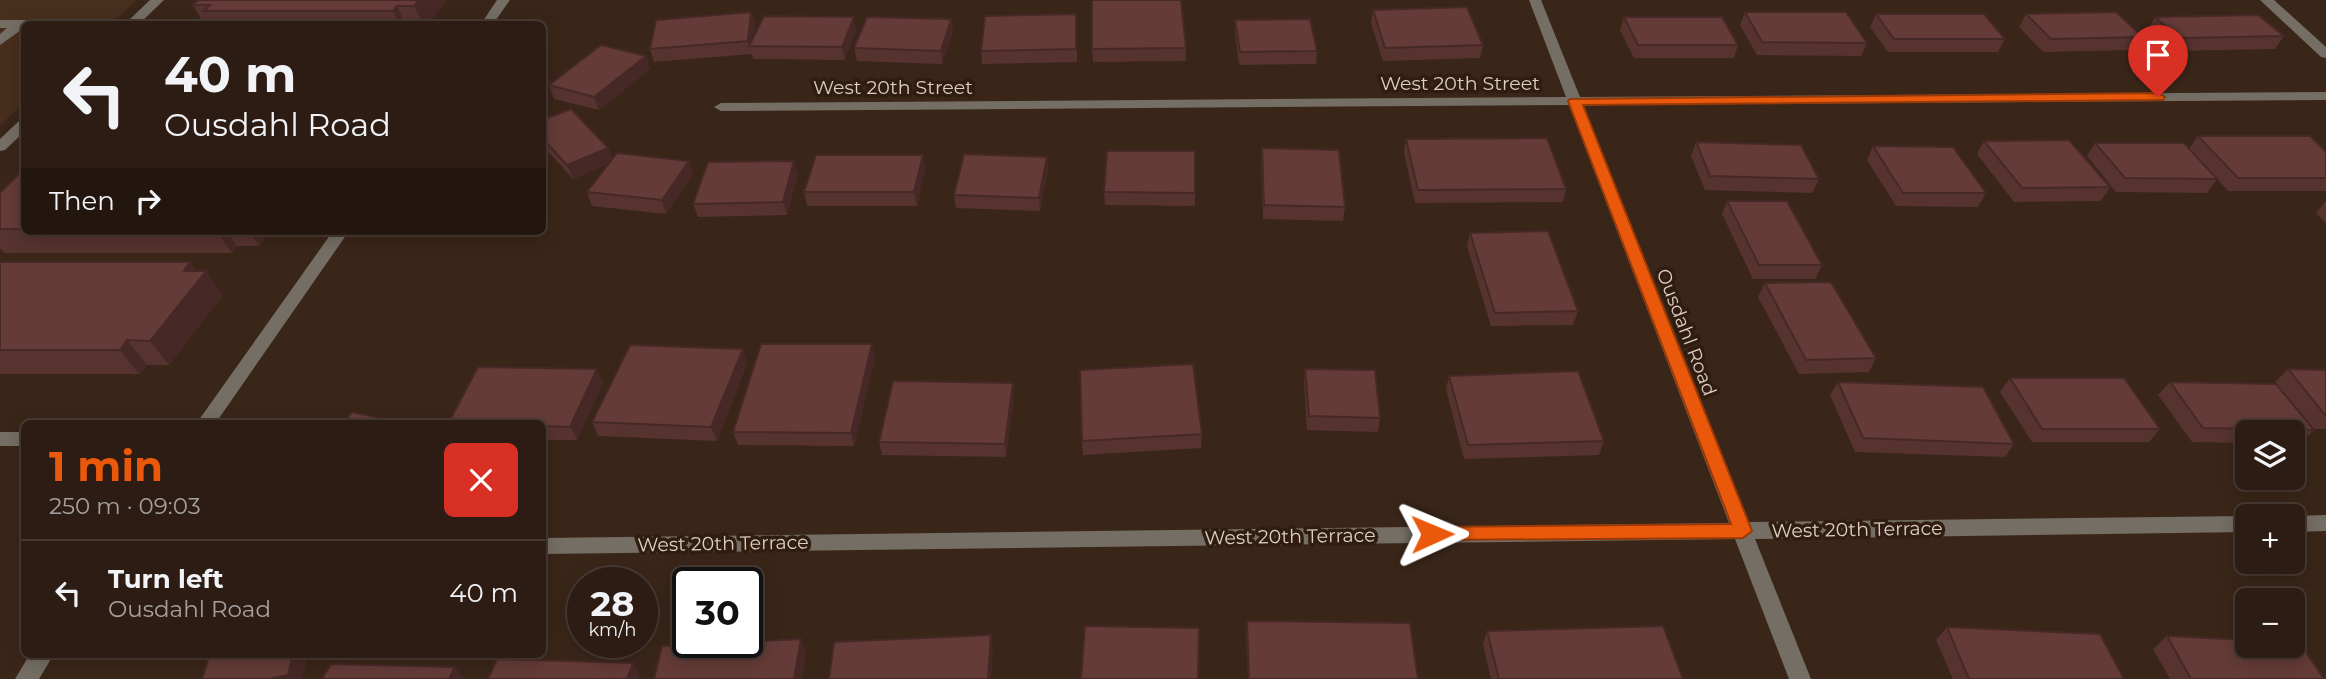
<!DOCTYPE html>
<meta charset="utf-8">
<style>
body{margin:0;font-family:Montserrat,sans-serif;background:#34251c;color:#f1f3f6;height:100vh;display:flex;flex-direction:column;font-size:26px;white-space:nowrap}
*{box-sizing:border-box;margin:0}
p{font-size:23px;color:#a6a1a0}
.icon{flex:none;width:38px;height:38px;fill:none;stroke:currentColor;stroke-width:2;stroke-linecap:round;stroke-linejoin:round}
.map{position:relative;flex:1;overflow:hidden}
.sheet{position:absolute;left:21px;top:420px;width:525px;height:238px;display:flex;flex-direction:column;background:#2c1c13;border-radius:10px;box-shadow:0 4px 18px #0003,0 0 0 2px #483a33}
.sheet>*{flex:none}
.guide{position:absolute;left:21px;top:21px;width:525px;height:214px;border-radius:10px;box-shadow:0 4px 18px #0003,0 0 0 2px #483a33;background:#2c1c13;color:#f1f3f6;overflow:hidden}
.fabs{position:absolute;left:2235px;top:420px;display:grid;gap:14px}
.fabs a{display:grid;place-items:center;width:70px;height:70px;border-radius:10px;background:#2c1c13;box-shadow:0 4px 18px #0003,0 0 0 2px #483a33;font-size:35px}
.speed{position:absolute;left:567px;top:567px;display:flex;gap:14px;font-size:35px;font-weight:700;text-align:center}
.speed>*{display:grid;place-content:center;width:91px;height:91px;border-radius:50%;background:#2c1c13;box-shadow:0 4px 18px #0003,0 0 0 2px #483a33;line-height:1}
.speed small{font-size:18px;font-weight:400}
.speed .limit{border:4px solid #111;border-radius:10px;background:#fff;color:#111}
.pin{position:absolute;display:grid;place-items:center;width:60px;height:60px;color:#fff;margin:-72px -30px;border-radius:50% 50% 50% 0;rotate:-45deg;box-shadow:0 0 7px #0007}
.pin .icon{rotate:45deg}
.me{position:absolute;width:77px;margin:-38px;rotate:89deg;stroke-linejoin:round;filter:drop-shadow(0 0 5px #0008)}
.turn{display:flex;align-items:center;gap:24px;height:147px;padding:0 28px;font-size:32px}
.turn .icon{width:91px;height:91px;stroke-width:2.5}
.turn b{display:block;font-size:49px;line-height:60px}
.then{display:flex;align-items:center;height:66px;padding:0 28px;background:#0003;gap:14px;font-size:26px}
.round{display:grid;place-items:center;flex:none;width:74px;height:74px;border-radius:10px;background:#34251c}
.summary{display:flex;align-items:center;justify-content:space-between;height:119px;padding:0 28px}
h1{font-size:42px;font-weight:700;line-height:52px;color:#ea580c}
ul{padding:0;list-style:none}
li{display:flex;align-items:center;gap:21px;height:105px;padding:0 28px;border-top:2px solid #483a33}
li div{flex:1}
li b{display:block;font-size:26px}
li em{font-style:normal}
.map>svg:first-child{display:block}
.built{fill:#482e1d}
.lines{fill:none;stroke-linecap:round;stroke-linejoin:round}
.minor{fill:#746e64;fill-rule:evenodd}
.wall{fill:#56332f}
.shaded-wall{fill:#462926}
.building{fill:#643b37;stroke:#462926;stroke-width:2}
.route{fill:#ea580c;stroke:#983908;stroke-width:2}
.labels{text-anchor:middle;stroke-width:7;stroke-linejoin:round;paint-order:stroke}
.street-label{font-size:19px;fill:#dccec6;stroke:#301d10}
</style>
<div class="map">
<svg width="2326" height="679" viewBox="0 0 2326 679">
<rect width="100%" height="100%" fill="#3a2619"/>
<path class="built" d="M0 0H137L110 24H24V103L0 125Z"/>
<g class="lines">
<path class="minor" d="M150 0H164L139 24H24V28L0 45V34L7 28H0V20H129Z
M497 0H510L493 24H481Z
M1529 0H1541L1580 97 2326 92V100L1583 105 1749 522 2247 516V532L1755 539 1811 679H1789L1735 539 542 554V538L1729 523 1569 105 721 111 714 107 721 103 1566 97Z
M2260 0H2274L2326 47V58L2321 57Z
M24 120V132L5 150 0 151V139L19 121Z
M333 231H349L215 424H196Z
M0 432H24V446H0Z
M2326 515V531L2292 532 2291 516Z
M30 654H54L39 679H15Z"/>
</g>
<path class="wall" d="M447 0 428 24H204L193 5Z
M1373 10 1483 45 1480 58 1383 61 1371 23Z
M751 12 755 25 753 37 856 30 845 60 753 59 752 54 654 62 650 49Z
M1745 12 1867 43 1861 56 1757 55 1740 25Z
M1876 14 2005 39 1998 52H1888L1870 27Z
M2026 14 2143 37 2135 50 2043 52 2019 27Z
M1624 17 1738 45 1734 58H1634L1620 30Z
M2155 17 2284 36 2275 49 2170 51 2147 30Z
M951 19 953 32 942 64 857 61 854 48Z
M1235 20 1317 51 1316 64 1239 65 1235 33Z
M1077 26V62L982 64 981 51Z
M1186 48V61L1093 62 1092 49Z
M646 56 650 69 599 110 554 99 549 85Z
M542 120 608 148 612 159 689 161 693 174 666 214 592 206 587 192 608 164 573 179 542 145Z
M2198 136 2326 152V191H2228L2217 179 2207 193 2116 192 2087 156 2095 143 2189 149Z
M1406 139 1566 189 1563 202 1415 203 1404 152Z
M1984 141 2110 187 2101 201 2014 202 1977 154Z
M1696 142 1819 179 1812 193 1705 190 1691 156Z
M1873 146 1986 193 1978 207 1896 206 1867 160Z
M1262 148 1345 207 1343 221 1263 219 1261 161Z
M1195 151V206L1105 205 1104 192Z
M1047 157 1048 170 1040 211 956 208 954 195Z
M925 168 917 206H807L804 192Z
M24 169V231H270L259 246H237L232 253H4L0 248V193Z
M798 174 787 215 698 217 693 204Z
M1727 201 1822 265 1815 279H1753L1722 214Z
M2326 201V223L2316 213Z
M1470 233 1578 311 1573 325 1491 326 1467 246Z
M0 262H190L196 271 223 295 169 365H147L139 374H0Z
M1765 283 1876 358 1869 372 1799 374 1758 297Z
M743 349 747 363 717 441 598 436 592 422Z
M875 358 854 446 738 445 733 432Z
M1305 369 1380 418 1378 432 1307 430 1304 382Z
M2288 369 2326 370V429H2313L2314 430 2301 443H2292V432H2247V443L2192 442 2158 395 2170 382 2280 388 2275 382Z
M1449 376 1604 441 1599 455 1464 459 1446 389Z
M2010 378 2160 429 2149 442H2032L2000 392Z
M1838 382 2014 444 2005 457 1855 452 1830 395Z
M603 383 577 440H542V424Z
M1013 383 1014 396 1006 457 882 455 879 442Z
M1202 434 1201 448 1083 455 1082 441Z
M1247 621 1418 679H1248L1246 634Z
M1947 627 2124 679H1953L1936 640Z
M1487 631 1683 679H1491L1483 644Z
M2167 636 2324 679H2170L2153 649Z"/>
<path class="shaded-wall" d="M419 0H447L428 24H423L414 6Z
M397 6 406 24H399L393 11Z
M751 12 755 25 752 46H749L748 41Z
M854 17 856 30 845 60 842 47Z
M951 19 953 32 942 64 941 51Z
M646 56 650 69 599 110 594 97Z
M608 148 613 162 573 179 567 165Z
M923 155 925 168 917 206 914 192Z
M1047 157 1048 170 1040 211 1039 198Z
M689 161 693 174 666 214 662 200Z
M794 161 798 174 787 215 783 202Z
M216 231H227L237 246 232 253Z
M249 231H270L259 246Z
M190 262 201 277 206 271 223 295 169 365 150 341 184 271Z
M127 340 147 365 139 374 120 350Z
M872 344 875 358 854 446 851 433Z
M743 349 747 363 717 441 711 427Z
M597 369 603 383 577 440 570 427Z
M1013 383 1014 396 1006 457 1005 444Z
M991 635 993 648 991 679H988Z
M801 639 806 652 802 679H794Z
M293 654H308L302 679H269Z
M633 663 640 676 638 679H627Z
M455 667 464 679H449Z"/>
<path class="building" d="M198 0H419L414 6H397L393 11H204L210 5H193Z
M1092 0H1181L1186 48 1092 49Z
M1467 7 1483 45 1385 48 1373 10Z
M751 12 748 41 650 49 656 20Z
M1745 12H1846L1867 43 1762 42Z
M2116 12 2143 37 2051 39 2026 14Z
M1076 14V49L981 51 985 16Z
M1876 14H1984L2005 39H1894Z
M2258 15 2284 36 2179 38 2155 17Z
M764 16 854 17 842 47 749 46Z
M867 17 951 19 941 51 854 48Z
M1624 17H1722L1738 45H1638Z
M1310 19 1317 51 1240 52 1235 20Z
M601 45 646 56 594 97 549 85Z
M571 109 608 148 567 165 542 138V120Z
M2198 136H2310L2326 152V178H2238Z
M1547 138 1566 189 1418 190 1406 139Z
M2069 140 2110 187 2022 188 1984 141Z
M1696 142 1801 145 1819 179 1710 176Z
M2095 143H2184L2217 179 2125 178Z
M1873 146 1953 147 1986 193H1903Z
M1262 148 1339 150 1345 207 1264 205Z
M1107 151H1195V193L1104 192Z
M617 153 689 161 662 200 587 192Z
M964 154 1047 157 1039 198 954 195Z
M816 155H923L914 192H804Z
M794 161 783 202 693 204 708 162Z
M24 169V229H0V193Z
M1727 201H1787L1822 265H1759Z
M1548 231 1578 311 1495 313 1470 233Z
M0 262H190L184 271H206L150 341 127 340 120 350H0Z
M1831 282 1876 358 1806 360 1765 283Z
M761 344H872L851 433 733 432Z
M630 345 743 349 711 427 592 422Z
M1193 364 1202 434 1082 441 1080 370Z
M478 367 597 369 570 427 542 426V424H448Z
M1305 369 1375 370 1380 418 1309 416Z
M2288 369 2326 370V415H2325Z
M1578 371 1604 441 1468 445 1449 376Z
M2010 378H2124L2160 429H2042Z
M893 381 1013 383 1005 444 879 442Z
M1838 382 1983 387 2014 444 1863 438Z
M2170 382 2276 384 2314 430 2203 428Z
M352 412 406 424H342Z
M1247 621 1410 623 1418 679H1249Z
M1085 626 1199 628 1198 679H1081Z
M1663 626 1683 679H1499L1487 631Z
M1947 627 2100 634 2124 679H1969Z
M991 635 988 679H829L834 642Z
M2167 636 2247 640V646H2292V642H2299L2324 679H2191Z
M801 639 794 679H654L662 646Z
M210 654H293L288 675 269 679H202Z
M497 659 633 663 627 679H488Z
M331 664 455 667 449 679H322Z"/>
<path class="route" d="M2158 93 2165 97 2163 100 1583 105 1752 531 1743 538 1425 540 1423 534 1425 529 1432 527 1731 524 1568 101 1570 99Z"/>
<g class="labels">
<g class="street-label">
<text x="1460" y="90">West 20th Street</text>
<text x="893" y="94">West 20th Street</text>
<text transform="translate(1687 332) rotate(69)" y="7">Ousdahl Road</text>
<text transform="translate(1857 529) rotate(-1)" y="7">West 20th Terrace</text>
<text transform="translate(1290 536) rotate(-1)" y="7">West 20th Terrace</text>
<text transform="translate(723 543) rotate(-1)" y="7">West 20th Terrace</text>
</g>
</g>
</svg>
<div class="fabs">
<a><svg class="icon" aria-label="layers" viewBox="0 0 24 24"><path d="M12 4l9 5-9 5-9-5zM3 14l9 5 9-5"/></svg></a>
<a>+</a>
<a>−</a>
</div>
<div class="speed"><div>28<small>km/h</small></div><div class="limit">30</div></div>
<div class="pin" style="left:2158px;top:97px;background:#d93025"><svg class="icon" aria-label="arrive" viewBox="0 0 24 24"><path d="M6 21V4h12l-3 4 3 4H6"/></svg></div>
<svg class="me" style="left:1432px;top:534px" viewBox="-20 -20 40 40"><path d="M0-17L14 15 0 8-14 15z" fill="#ea580c" stroke="#fff" stroke-width="4"/></svg>
<div class="guide">
<div class="turn"><svg class="icon" aria-label="left" viewBox="0 0 24 24"><path d="M17 20v-9H6M10 6l-5 5 5 5"/></svg><div><b>40 m</b>Ousdahl Road</div></div>
<div class="then">Then<svg class="icon" aria-label="right" viewBox="0 0 24 24"><path d="M7 20v-9h11M14 6l5 5-5 5"/></svg></div>
</div>
<section class="sheet">
<div class="summary"><div><h1>1 min</h1><p>250 m · 09:03</p></div><a class="round" style="background:#d93025;color:#fff"><svg class="icon" aria-label="close" viewBox="0 0 24 24"><path d="M6 6l12 12M18 6L6 18"/></svg></a></div>
<ul>
<li><svg class="icon" aria-label="left" viewBox="0 0 24 24"><path d="M17 20v-9H6M10 6l-5 5 5 5"/></svg><div><b>Turn left</b><p>Ousdahl Road</p></div><em>40 m</em></li>
</ul>
</section>
</div>
